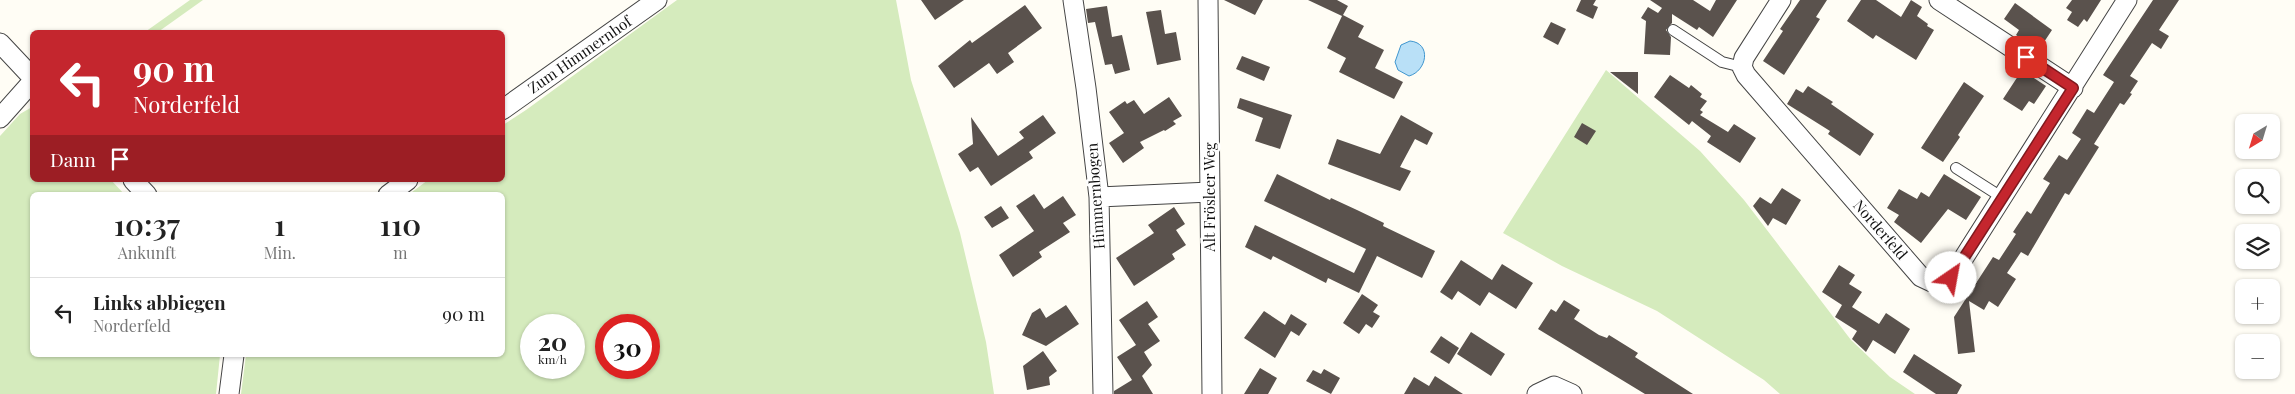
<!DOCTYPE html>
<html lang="de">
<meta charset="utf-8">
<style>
body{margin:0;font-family:"Playfair Display",serif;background:#f2f2f2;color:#222;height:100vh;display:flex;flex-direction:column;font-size:19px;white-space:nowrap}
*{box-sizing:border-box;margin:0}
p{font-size:16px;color:#767676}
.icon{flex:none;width:28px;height:28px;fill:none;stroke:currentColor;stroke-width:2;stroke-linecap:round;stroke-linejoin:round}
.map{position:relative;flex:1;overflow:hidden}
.details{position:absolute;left:30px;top:192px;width:475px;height:165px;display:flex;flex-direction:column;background:#fff;border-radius:8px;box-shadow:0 1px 4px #0004}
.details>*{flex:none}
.banner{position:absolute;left:30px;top:30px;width:475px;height:152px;border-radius:8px;box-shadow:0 1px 4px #0004;background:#c4262e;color:#fff;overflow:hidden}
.needle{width:32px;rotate:218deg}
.tools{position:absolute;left:2235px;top:114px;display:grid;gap:10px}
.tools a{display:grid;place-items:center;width:45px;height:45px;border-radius:8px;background:#fff;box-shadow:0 1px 4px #0004;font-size:25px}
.speed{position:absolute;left:520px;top:314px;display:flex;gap:10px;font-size:25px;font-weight:700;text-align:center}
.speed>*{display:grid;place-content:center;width:65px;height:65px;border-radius:50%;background:#fff;box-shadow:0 1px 4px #0004;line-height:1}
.speed small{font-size:12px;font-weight:400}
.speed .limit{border:8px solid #d22;background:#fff;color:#111}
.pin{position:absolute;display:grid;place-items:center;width:42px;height:42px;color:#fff;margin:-21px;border-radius:10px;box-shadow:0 2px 8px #0006}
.me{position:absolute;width:55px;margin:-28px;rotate:33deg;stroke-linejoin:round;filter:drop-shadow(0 0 4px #0008)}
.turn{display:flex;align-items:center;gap:18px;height:105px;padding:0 20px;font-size:22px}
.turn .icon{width:65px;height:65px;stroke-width:2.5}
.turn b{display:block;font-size:35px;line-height:42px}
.then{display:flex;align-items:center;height:48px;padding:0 20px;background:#0003;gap:10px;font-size:19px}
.eta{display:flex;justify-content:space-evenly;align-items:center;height:85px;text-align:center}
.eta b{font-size:30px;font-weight:600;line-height:35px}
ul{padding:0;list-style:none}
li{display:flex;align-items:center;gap:15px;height:70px;padding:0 20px;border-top:1px solid #e0e0e0}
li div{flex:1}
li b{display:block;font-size:19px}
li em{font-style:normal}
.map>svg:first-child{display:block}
.green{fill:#d5ebbd;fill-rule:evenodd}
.water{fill:#b9e0f7;stroke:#3f96cf}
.building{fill:#5a524d}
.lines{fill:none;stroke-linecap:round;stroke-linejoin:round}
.service-casing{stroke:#444;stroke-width:12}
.minor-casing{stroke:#444;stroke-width:21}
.service{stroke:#fff;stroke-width:10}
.minor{stroke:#fff;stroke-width:19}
.route-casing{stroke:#7f191e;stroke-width:12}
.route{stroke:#c4262e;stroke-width:9}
.labels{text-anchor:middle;stroke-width:5;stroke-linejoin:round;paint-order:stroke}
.street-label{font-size:15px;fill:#111;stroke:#fff}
</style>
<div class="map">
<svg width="2295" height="394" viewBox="0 0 2295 394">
<rect width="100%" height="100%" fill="#fffdf5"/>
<path class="green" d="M190 0H203L158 32H145Z
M677 0H896L911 80 960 233 986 342 994 394H241L246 355H502V195H408L428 180H502L503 125 526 110ZM531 325H574V368H531ZM606 325H649V368H606Z
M1606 70 1700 151 1744 200 1851 340 1890 377 1915 394H1780L1764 380 1657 311 1562 266 1503 233Z
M32 107V180H111L125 195H32V355H220L216 394H0V136L20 114Z"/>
<path class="water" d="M1410 41C1432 43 1427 71 1409 76L1398 70 1395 62 1401 45Z"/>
<path class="building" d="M921 0H964L935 20Z
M1224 0H1263L1255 15Z
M1308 0H1337L1348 6 1343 15 1364 26 1358 37 1384 50 1375 68 1403 82 1394 99 1339 72 1346 58 1327 48 1342 16Z
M1581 0H1596L1593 5 1598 7 1593 19 1576 11Z
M1650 0H1693L1710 11 1716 0H1737L1713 37 1699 27 1697 30 1672 14V23L1666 30 1671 37 1670 55 1644 54 1646 21 1641 18 1648 7 1658 13 1662 8Z
M1800 0H1827L1816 17 1820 19 1784 75 1763 61 1783 31 1780 29Z
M1861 0H1876L1901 17 1911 0 1922 7 1917 16 1928 24 1927 26 1934 30 1916 60 1876 35 1873 39 1847 21Z
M2072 0H2101L2087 22 2084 19 2078 27 2067 20 2072 12 2066 8Z
M2153 0H2179L2159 30 2169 36 2161 49 2152 43 2130 76 2138 81 2130 93 2132 94 2124 105 2120 103 2094 144 2099 147 2069 195 2065 193 2028 256 2021 252 2007 273 2016 279 1998 307 1989 301 1984 310 1969 301 1975 352 1958 354 1954 317 1993 257 1999 260 2016 234 2013 232 2027 211 2031 214 2050 183 2043 179 2059 155 2067 160 2081 139 2072 133 2087 109 2094 113 2114 82 2103 75Z
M2015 3 2052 30 2038 51 2016 35 2019 30 2004 19Z
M1025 5 1042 28 1008 53 1014 62 997 74 989 63 954 88 938 66 970 40 972 43Z
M1107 6 1112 37 1122 35 1130 70 1115 74 1112 64 1105 65 1095 22 1088 23 1086 9Z
M1161 10 1165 34 1176 32 1181 60 1157 65 1146 12Z
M1551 22 1566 29 1558 45 1543 37Z
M1242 56 1270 67 1264 81 1236 69Z
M2022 70 2046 86 2034 104 2029 101 2022 111 2003 99Z
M1610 72H1638V94Z
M1670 75 1689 88 1691 85 1702 94 1700 97 1707 101 1700 110 1703 112 1700 115 1728 132 1734 124 1756 138 1740 163 1707 142 1711 136 1692 121 1689 125 1654 97Z
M1964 82 1984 96 1958 135 1960 137 1943 162 1921 148Z
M1808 86 1833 102 1831 104 1874 134 1860 156 1828 134 1830 131 1787 104 1796 89 1803 93Z
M1169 97 1182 116 1173 121 1176 124 1165 131 1164 130 1140 142 1144 148 1123 163 1109 143 1124 133 1109 112 1125 101 1127 104 1134 100 1144 114Z
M1240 98 1292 115 1280 149 1255 141 1263 118 1237 108Z
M1043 115 1056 133 1029 152 1033 158 991 186 978 167 970 172 958 154 973 144 971 117 998 156 1024 138 1019 132Z
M1401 115 1433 133 1427 145 1415 139 1400 167 1411 171 1400 191 1328 164 1337 139 1380 154Z
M1582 123 1596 131 1587 145 1574 137Z
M1277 174 1330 200 1331 198 1357 210 1384 223 1383 226 1435 251 1422 278 1377 256 1359 293 1328 278 1326 283 1273 256 1271 260 1245 247 1255 225 1354 273 1366 249 1264 201Z
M1944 174 1981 197 1966 220 1948 209 1921 243 1894 222 1899 215 1887 208 1899 189 1917 199 1921 192 1929 197Z
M1782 188 1801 200 1786 225 1773 218 1768 226 1753 206 1760 197 1771 204Z
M1034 194 1044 209 1063 196 1076 215 1063 223 1070 232 1039 252 1042 257 1013 277 999 255 1034 231 1016 206Z
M1001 206 1009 218 992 228 984 217Z
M1174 207 1185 224 1176 230 1186 245 1172 254 1175 259 1134 286 1116 258 1154 233 1148 225Z
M1461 260 1492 280 1502 264 1533 283 1516 309 1489 292 1480 306 1458 291 1452 300 1440 292Z
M1839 265 1855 275 1849 284 1862 292 1852 307 1879 324 1886 313 1910 329 1895 354 1873 340 1866 352 1852 339 1857 331 1835 317 1842 305 1822 292Z
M1362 294 1378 305 1373 312 1380 316 1372 328 1366 324 1359 334 1343 323Z
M1564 300 1580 310 1574 319 1599 335 1607 338 1609 335 1638 353 1635 357 1693 394H1645L1538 329 1551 309 1556 312Z
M1147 301 1158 317 1148 324 1160 341 1144 352 1152 365 1142 376 1153 394H1114V391L1132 380 1117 357 1136 345 1119 320Z
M1066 305 1079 324 1046 346 1022 335 1032 313 1040 308 1046 318Z
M1264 311 1285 325 1291 314 1307 324 1299 336 1291 331 1275 358 1244 338Z
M1471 332 1505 354 1491 376 1457 354Z
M1441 336 1459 348 1449 364 1430 352Z
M1043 351 1057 371 1049 377 1050 385 1027 390 1023 366Z
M1914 354 1962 385 1957 394H1936L1903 372Z
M1260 368 1277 378 1268 394H1244Z
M1324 369 1340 378 1331 394 1306 381 1313 370 1321 374Z
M1435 376 1463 394H1404L1414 377 1429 386Z"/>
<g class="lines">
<g class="service-casing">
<path id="service" d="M1673 30 1722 62 1742 67
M1956 168 2003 198"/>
</g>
<g class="minor-casing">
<path id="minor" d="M1073 0 1086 88 1099 197 1103 394
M1208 0 1212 394
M1781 0 1744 58 1742 67 1746 75 1921 277 1936 284 1951 278 2127 0
M1939 0 2073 88
M0 43 32 77
M502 110 657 0
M0 118 32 82
M133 180 147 195
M388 195 408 180
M1099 197 1210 192
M229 394 234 355
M1537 394 1554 386 1572 394"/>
</g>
<use href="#service" class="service"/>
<use href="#minor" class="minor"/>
</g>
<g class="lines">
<g class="route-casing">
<path id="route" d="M1951 278 2073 88 2026 57"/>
</g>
<use href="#route" class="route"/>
</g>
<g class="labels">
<g class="street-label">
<text transform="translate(580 55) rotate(-35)" y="5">Zum Himmernhof</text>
<text transform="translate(1096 196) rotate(-94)" y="5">Himmernbogen</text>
<text transform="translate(1210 197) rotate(-90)" y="5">Alt Frösleer Weg</text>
<text transform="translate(1880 230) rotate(49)" y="5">Norderfeld</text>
</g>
</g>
</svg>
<div class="tools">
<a><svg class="needle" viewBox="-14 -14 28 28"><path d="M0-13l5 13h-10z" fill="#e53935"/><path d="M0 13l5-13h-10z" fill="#767676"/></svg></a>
<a><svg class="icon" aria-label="search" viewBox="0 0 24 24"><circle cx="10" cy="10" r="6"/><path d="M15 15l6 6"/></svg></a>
<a><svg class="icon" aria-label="layers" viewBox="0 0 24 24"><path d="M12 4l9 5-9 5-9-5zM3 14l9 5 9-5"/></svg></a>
<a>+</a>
<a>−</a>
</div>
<div class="speed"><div>20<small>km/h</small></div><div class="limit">30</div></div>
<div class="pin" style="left:2026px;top:57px;background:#d93025"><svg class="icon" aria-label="arrive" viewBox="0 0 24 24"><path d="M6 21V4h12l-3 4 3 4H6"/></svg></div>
<svg class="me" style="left:1951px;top:278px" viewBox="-20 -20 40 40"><circle r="19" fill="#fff"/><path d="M0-13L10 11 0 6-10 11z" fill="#c4262e"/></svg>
<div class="banner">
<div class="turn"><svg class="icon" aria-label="left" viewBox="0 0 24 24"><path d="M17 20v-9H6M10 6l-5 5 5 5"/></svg><div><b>90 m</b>Norderfeld</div></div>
<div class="then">Dann<svg class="icon" aria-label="arrive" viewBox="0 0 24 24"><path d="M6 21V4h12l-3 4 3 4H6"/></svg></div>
</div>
<section class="details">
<div class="eta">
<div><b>10:37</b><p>Ankunft</p></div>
<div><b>1</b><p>Min.</p></div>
<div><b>110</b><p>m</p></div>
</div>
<ul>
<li><svg class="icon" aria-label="left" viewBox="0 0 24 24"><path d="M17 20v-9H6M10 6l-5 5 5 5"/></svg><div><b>Links abbiegen</b><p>Norderfeld</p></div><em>90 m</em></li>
</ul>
</section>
</div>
